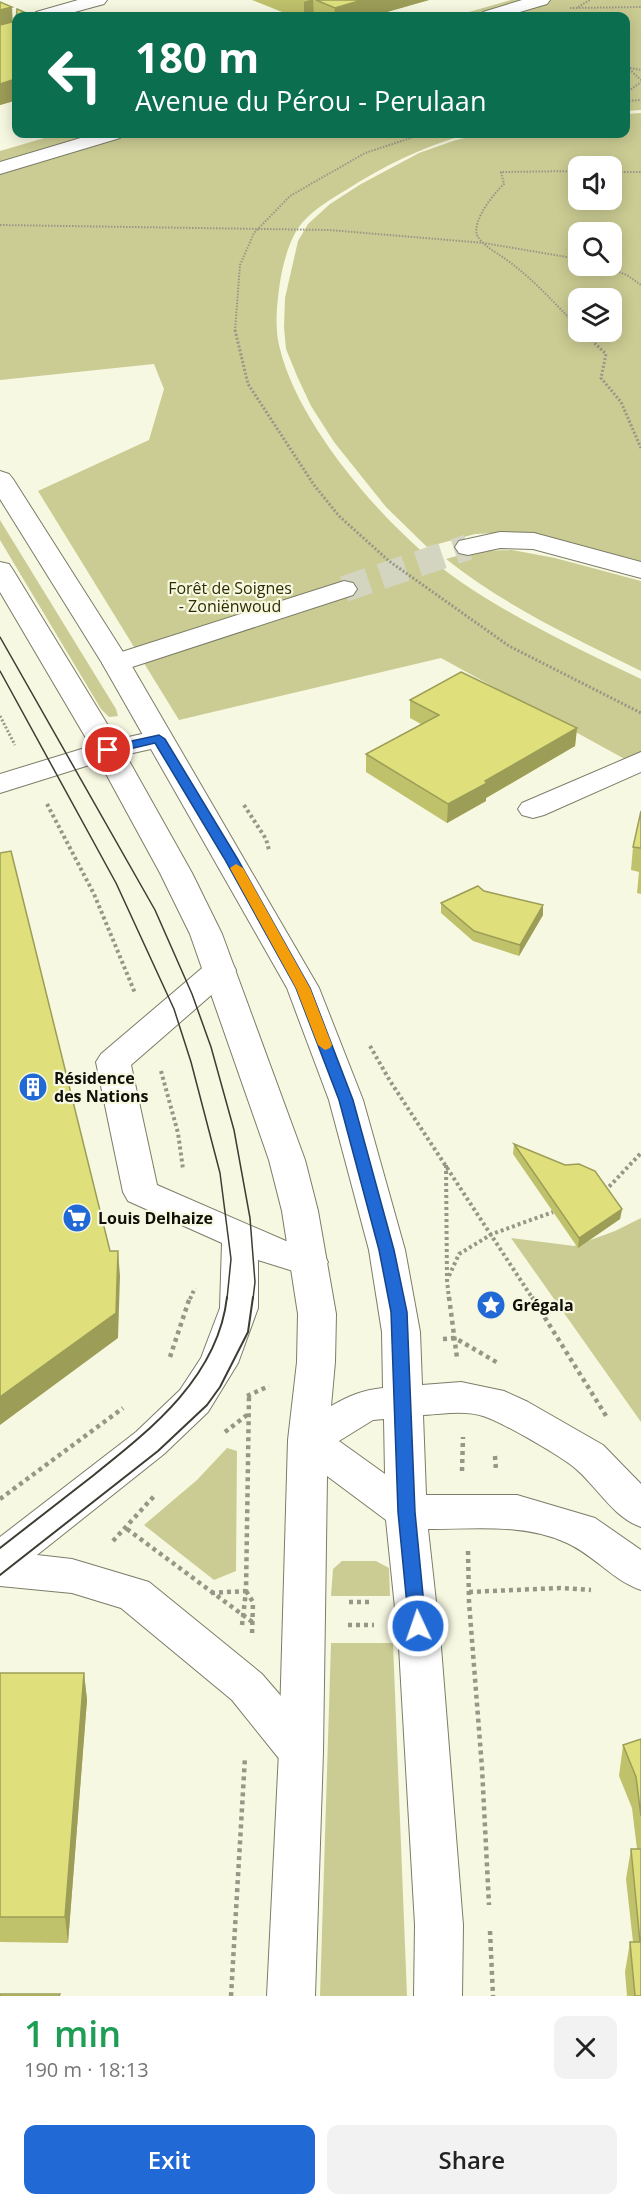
<!DOCTYPE html>
<meta charset="utf-8">
<style>
body{margin:0;font-family:"Open Sans",sans-serif;background:#f2f2f2;color:#222;height:100vh;display:flex;flex-direction:column;font-size:22px;white-space:nowrap}
*{box-sizing:border-box;margin:0}
p{font-size:20px;color:#767676}
.icon{flex:none;width:33px;height:33px;fill:none;stroke:currentColor;stroke-width:2;stroke-linecap:round;stroke-linejoin:round}
.map{position:relative;height:1996px;overflow:hidden}
.sheet{display:flex;flex-direction:column;background:#fff;flex:1}
.sheet>*{flex:none}
.guide{position:absolute;left:12px;top:12px;width:618px;height:126px;border-radius:12px;box-shadow:0 3px 15px #0003;background:#0b6e4f;color:#fff;overflow:hidden}
.controls{position:absolute;left:568px;top:156px;display:grid;gap:12px}
.controls a{display:grid;place-items:center;width:54px;height:54px;border-radius:12px;background:#fff;box-shadow:0 3px 15px #0003;font-size:30px}
.pin{position:absolute;display:grid;place-items:center;width:51px;height:51px;color:#fff;margin:-26px;border:3px solid #fff;border-radius:50%;box-shadow:0 2px 6px #0007}
.me{position:absolute;width:66px;margin:-33px;rotate:357deg;stroke-linejoin:round;filter:drop-shadow(0 0 4px #0008)}
.turn{display:flex;align-items:center;gap:21px;height:126px;padding:0 24px;font-size:27px}
.turn .icon{width:78px;height:78px;stroke-width:2.5}
.turn b{display:block;font-size:42px;line-height:51px}
.round{display:grid;place-items:center;flex:none;width:63px;height:63px;border-radius:12px;background:#f2f2f2}
.summary{display:flex;align-items:center;justify-content:space-between;height:102px;padding:0 24px}
h1{font-size:36px;font-weight:600;line-height:45px;color:#1e9e55}
.cta{display:flex;gap:12px;margin-top:auto;padding:12px 24px}
.cta a{flex:1;height:69px;border-radius:12px;background:#2169d5;color:#fff;font-size:24px;font-weight:600;line-height:69px;text-align:center}
.cta a+a{background:#f2f2f2;color:#222}
.map>svg:first-child{display:block}
.green{fill:#cbcc93;fill-rule:evenodd}
.lines{fill:none;stroke-linecap:round;stroke-linejoin:round}
.minor-tunnel{stroke:#d4d5c1;stroke-width:26;stroke-dasharray:26 13;stroke-linecap:butt}
.minor-casing{stroke:#7c7c68;stroke-width:2}
.major-casing{stroke:#7c7c68;stroke-width:2}
.path-far3{stroke:#969787;stroke-width:2;stroke-dasharray:1.5 1.5;stroke-linecap:butt}
.path-far2{stroke:#969787;stroke-width:3;stroke-dasharray:2 2;stroke-linecap:butt}
.path-far1{stroke:#969787;stroke-width:4;stroke-dasharray:3 3;stroke-linecap:butt}
.path{stroke:#969787;stroke-width:4.5;stroke-dasharray:4 4;stroke-linecap:butt}
.minor{fill:#fff;fill-rule:evenodd}
.major{fill:#fff;fill-rule:evenodd}
.tram-far1{stroke:#3c3d33;stroke-width:1.5}
.tram{stroke:#3c3d33;stroke-width:2}
.wall{fill:#c0c16b}
.shaded-wall{fill:#9c9d57}
.building{fill:#dfe07c;stroke:#9c9d57;stroke-width:1.5}
.route{fill:#2169d5;stroke:#15448a;stroke-width:1.5}
.slow{fill:#f59e0b}
.labels{text-anchor:middle;stroke-width:4.5;stroke-linejoin:round;paint-order:stroke}
.park-label{font-size:16px;fill:#2e2d01;stroke:#f7f8e1}
.poi-label{font-size:16px;font-weight:bold;fill:#101009;stroke:#f7f8e1;text-anchor:start}
</style>
<div class="map">
<svg width="641" height="1996" viewBox="0 0 641 1996">
<rect width="100%" height="100%" fill="#f7f8e1"/>
<path class="green" d="M511 0H641V110L626 111V16H455Z
M641 113V565L496 533 475 534 427 547 386 507 334 442 311 406 297 376 286 349 284 327 285 298 298 241 308 224 330 204 361 184 419 153 456 140 481 134H626V114ZM579 166H612V200H579ZM579 232H612V266H579ZM579 298H612V332H579Z
M58 134H469C424 146 385 165 346 190 331 199 314 209 302 223 290 237 283 263 280 282 277 304 274 327 280 349 300 430 393 536 461 582 517 620 580 650 641 679V768L441 658 179 720 38 491 149 440 164 389 154 364 0 380V151Z
M0 520 116 709 118 716 109 717 101 709 0 540Z
M512 550 555 558 641 581V671C574 638 505 606 446 559L474 551Z
M641 1218V1422L511 1238 574 1246 615 1231Z
M227 1448 237 1451 236 1571 214 1580 144 1525 197 1480Z
M342 1561H376L389 1568 390 1596H331L333 1569Z
M331 1643H393L407 1996H320Z"/>
<g class="lines">
<path class="minor-tunnel" d="M344 589 468 547"/>
<g class="minor-casing">
<path id="minor" d="M78 0H107L104 4 60 16H33L36 12Z
M522 0H550L547 4 506 16H480L483 12Z
M94 134H123L120 138 0 174V162Z
M500 532 534 533 641 562V578L533 549 500 548 468 555 459 553 455 547 459 541Z
M344 581 353 583 357 589 353 595 126 669 116 671 106 669 102 663 106 657Z
M159 730 169 733 174 739 169 745 115 757 0 793V774L98 744Z
M641 752V772L544 815 533 818 522 815 518 809 522 803Z
M220 959 232 963 236 970 232 977 131 1065 157 1185 286 1241 322 1252 328 1262 322 1272 309 1276 258 1260V1308L238 1363 208 1412 164 1454 37 1555 72 1559 149 1582 262 1674 317 1738 323 1752 317 1766 301 1772 285 1766 232 1700 121 1608 72 1593 0 1586V1537L136 1432 180 1390 201 1358 220 1308 222 1243 128 1201 123 1192 96 1062 101 1054 208 963Z"/>
</g>
<g class="major-casing">
<path id="major" d="M0 471 9 474 13 479 130 663 319 988 363 1100 405 1250 420 1332 422 1385 461 1382 504 1391 528 1402 603 1445 641 1484V1527C613 1517 598 1488 576 1469 563 1457 500 1421 483 1416 463 1410 443 1414 423 1415L426 1495H517L595 1518 641 1550V1590C612 1580 594 1555 567 1543 523 1523 474 1529 428 1529L441 1647 463 1925 462 1996H414L415 1925 399 1647 386 1520 327 1476 323 1752 315 1996H267L279 1752 288 1440 297 1362 298 1314 282 1211 269 1160 190 934 160 873 93 750 0 592V562L9 564 13 570 123 750 192 873 222 934 305 1160 318 1211 336 1314 335 1362 331 1406C349 1396 362 1390 383 1388L382 1332 369 1250 329 1100 287 988 102 663 0 499ZM384 1419 385 1474 339 1441 373 1420Z"/>
</g>
<path class="path-far3" d="M578 7 590 0
M570 8 641 7
M627 67 641 80
M630 68 641 70
M626 93 641 82
M626 101 641 100
M579 171 501 172 504 184C494 193 472 221 477 235 481 244 494 251 501 256 531 276 554 303 579 328
M612 172H641
M0 225 329 230 484 243 579 259
M602 266 627 275 641 285
M235 331 240 265 254 233 290 196 365 153 423 134"/>
<path class="path-far2" d="M235 330 248 384 314 485 339 516 389 561 509 646 641 713
M583 332 606 354 601 378 621 402 641 448
M0 716 15 745"/>
<path class="path-far1" d="M47 804 94 894 135 993
M244 805 266 839 269 850
M370 1046 390 1081 533 1299
M161 1071 178 1133 183 1169
M446 1165 447 1280 449 1299
M605 1191 641 1153
M449 1276 459 1254 492 1234 553 1212
M190 1299 195 1288"/>
<path class="path" d="M449 1297 457 1358
M532 1297 608 1419
M443 1339 455 1338 498 1363
M170 1357 190 1297
M247 1396 269 1386
M225 1432 247 1415
M495 1456 496 1471
M462 1471 463 1437
M0 1499 123 1408
M127 1529 255 1624
M113 1541 155 1495
M468 1551 469 1602 482 1768 489 1905
M246 1591 253 1602 252 1636
M469 1592 560 1588 591 1590
M211 1593 246 1591
M349 1602H372
M242 1625 246 1591 249 1396
M348 1625H374
M490 1931 493 1996
M231 1996 245 1757"/>
<use href="#minor" class="minor"/>
<use href="#major" class="major"/>
<path class="tram-far1" d="M0 637 155 910 192 994 211 1047 234 1130 250 1218 255 1282 253 1299
M0 671 116 883 174 1009 191 1062 220 1173 231 1259 227 1299"/>
<path class="tram" d="M0 1548C30 1525 60 1501 90 1478 149 1431 218 1378 227 1297
M0 1575 158 1451 207 1405 220 1387 248 1332 253 1297"/>
</g>
<path class="wall" d="M252 0H429L373 16H292Z
M16 16V103L14 101 0 105 13 22 16 21Z
M410 700 577 728 575 746 486 798V801L447 823 366 772V754L421 724 410 718Z
M641 811V894L637 893 639 872 631 870 633 847Z
M484 891 543 915 519 956 473 941 441 913V903Z
M514 1144 622 1209 620 1219 578 1248 513 1154Z
M0 1673H84L87 1700 68 1943 0 1942Z
M641 1739V1996H627L625 1972 630 1942H633L626 1879 631 1849H637L632 1808 619 1776 623 1745Z"/>
<path class="shaded-wall" d="M310 0H313L314 16H304V2Z
M362 0H429L373 16H334L335 8Z
M12 7 13 27 0 31V10Z
M12 80 14 101 0 105V84Z
M577 728 575 746 486 798V801L447 823 448 804 485 781Z
M543 905V915L519 956 520 945Z
M622 1209 620 1219 578 1248 579 1238Z
M118 1251 120 1276 118 1338 0 1425V1397Z
M84 1673 87 1700 68 1943 65 1917Z"/>
<path class="building" d="M316 0H362L335 8Z
M0 2 12 7 0 10Z
M17 9 33 16H16V83L12 80 0 84V25L16 21Z
M461 672 577 728 485 781 487 783 448 804 366 754 439 715 410 700Z
M641 811V848L633 847Z
M11 851 110 1251H118L116 1313 0 1397V853Z
M478 886 484 891 543 905 520 945 474 931 441 903Z
M514 1144 565 1165 579 1164 595 1171 622 1209 579 1238Z
M0 1673H84L65 1917H0Z
M641 1739V1816L636 1777 623 1745Z
M631 1849H641V1996H635L630 1942H640Z
M0 1994H60L59 1996H0Z"/>
<path class="route" d="M159 735 165 739 237 858 310 988 353 1100 394 1250 407 1312 415 1512 426 1626 424 1631 418 1633 411 1631 409 1626 398 1512 391 1312 379 1250 339 1100 296 988 224 858 155 743 108 754 102 750 104 747Z"/>
<path class="slow" d="M236 864 243 868 310 988 332 1045 330 1048 325 1050 318 1045 296 988 230 868Z"/>
<defs>
<g id="building-disc" transform="scale(1.5)"><circle r="9.5" fill="#2169d5" stroke="#f7f8e1"/><path d="M-4-6H4V6H1V3H-1V6H-4ZM-2.5-4.3h1.7v1.8h-1.7ZM.8-4.3h1.7v1.8H.8ZM-2.5-1h1.7V.8h-1.7ZM.8-1h1.7V.8H.8Z" fill="#fff"/></g>
<g id="supermarket-disc" transform="scale(1.5)"><circle r="9.5" fill="#2169d5" stroke="#f7f8e1"/><path d="M-6-5.5h2.5l.6 2H6L4.5 2H-2.5L-4.4-4H-6ZM-1.5 3.2a1.3 1.3 0 1 0 .1 0ZM3 3.2a1.3 1.3 0 1 0 .1 0Z" fill="#fff"/></g>
<g id="sight-disc" transform="scale(1.5)"><circle r="9.5" fill="#2169d5" stroke="#f7f8e1"/><path d="M0-6L1.8-2.2L6-1.7L2.9 1.2L3.7 5.4L0 3.3L-3.7 5.4L-2.9 1.2L-6-1.7L-1.8-2.2Z" fill="#fff"/></g>
</defs>
<g fill-rule="evenodd">
<use href="#building-disc" x="33" y="1087"/>
<use href="#supermarket-disc" x="77" y="1218"/>
<use href="#sight-disc" x="491" y="1305"/>
</g>
<g class="labels">
<g class="park-label">
<text x="230" y="594">Forêt de Soignes<tspan x="230" dy="18">- Zoniënwoud</tspan></text>
</g>
<g class="poi-label">
<text x="54" y="1084">Résidence<tspan x="54" dy="18">des Nations</tspan></text>
<text x="98" y="1224">Louis Delhaize</text>
<text x="512" y="1311">Grégala</text>
</g>
</g>
</svg>
<div class="controls">
<a><svg class="icon" aria-label="sound" viewBox="0 0 24 24"><path d="M4 9h4l5-4v14l-5-4H4zM17 9q2 3 0 6"/></svg></a>
<a><svg class="icon" aria-label="search" viewBox="0 0 24 24"><circle cx="10" cy="10" r="6"/><path d="M15 15l6 6"/></svg></a>
<a><svg class="icon" aria-label="layers" viewBox="0 0 24 24"><path d="M12 4l9 5-9 5-9-5zM3 14l9 5 9-5"/></svg></a>
</div>
<div class="pin" style="left:108px;top:750px;background:#d93025"><svg class="icon" aria-label="arrive" viewBox="0 0 24 24"><path d="M6 21V4h12l-3 4 3 4H6"/></svg></div>
<svg class="me" style="left:418px;top:1626px" viewBox="-20 -20 40 40"><circle r="17" fill="#2169d5" stroke="#fff" stroke-width="3"/><path d="M0-11L8 9 0 5-8 9z" fill="#fff"/></svg>
<div class="guide">
<div class="turn"><svg class="icon" aria-label="left" viewBox="0 0 24 24"><path d="M17 20v-9H6M10 6l-5 5 5 5"/></svg><div><b>180 m</b>Avenue du Pérou - Perulaan</div></div>
</div>
</div>
<section class="sheet">
<div class="summary"><div><h1>1 min</h1><p>190 m · 18:13</p></div><a class="round"><svg class="icon" aria-label="close" viewBox="0 0 24 24"><path d="M6 6l12 12M18 6L6 18"/></svg></a></div>
<div class="cta"><a>Exit</a><a>Share</a></div>
</section>
